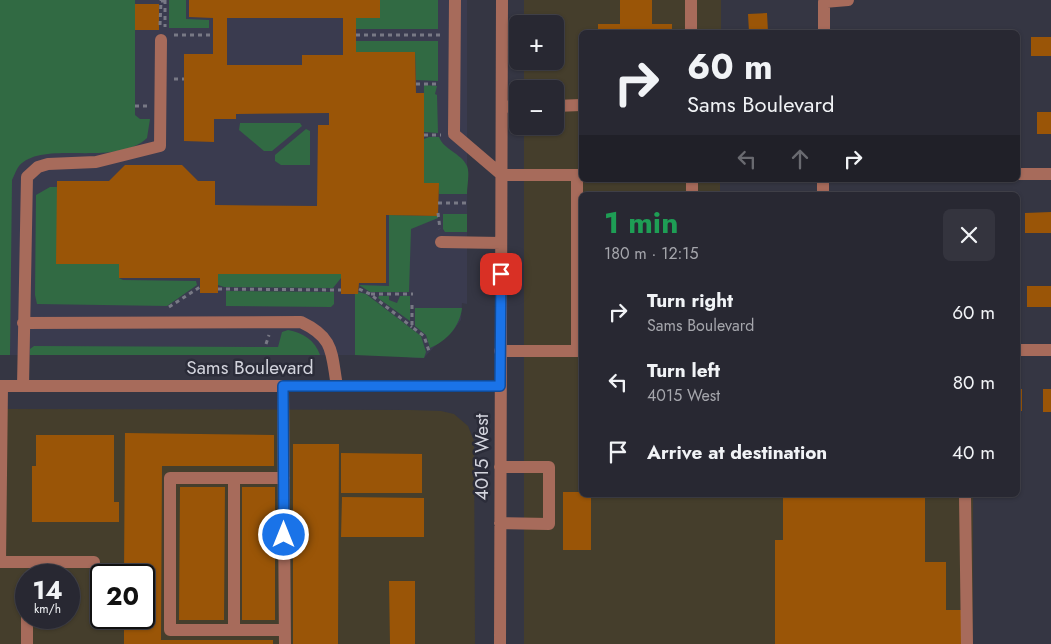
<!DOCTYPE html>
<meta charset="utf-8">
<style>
body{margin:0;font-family:Jost,sans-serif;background:#34343e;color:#f1f3f6;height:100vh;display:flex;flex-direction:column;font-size:19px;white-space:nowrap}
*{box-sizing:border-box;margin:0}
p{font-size:16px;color:#a5a6ac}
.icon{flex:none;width:28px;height:28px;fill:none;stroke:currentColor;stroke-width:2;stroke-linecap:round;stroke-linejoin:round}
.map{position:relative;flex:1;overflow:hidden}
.side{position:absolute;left:579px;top:192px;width:441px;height:305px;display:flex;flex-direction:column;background:#282832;border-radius:8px;box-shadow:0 1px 4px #0004,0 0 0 1px #44444d}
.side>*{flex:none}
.hud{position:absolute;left:579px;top:30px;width:441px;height:152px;border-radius:8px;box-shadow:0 1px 4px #0004,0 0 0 1px #44444d;background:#282832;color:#f1f3f6;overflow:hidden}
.buttons{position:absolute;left:509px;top:15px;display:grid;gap:10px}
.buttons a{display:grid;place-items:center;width:55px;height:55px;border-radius:8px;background:#282832;box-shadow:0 1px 4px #0004,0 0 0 1px #44444d;font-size:25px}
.speed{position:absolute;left:15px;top:564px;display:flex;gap:10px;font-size:25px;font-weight:700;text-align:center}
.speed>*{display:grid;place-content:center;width:65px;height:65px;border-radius:50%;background:#282832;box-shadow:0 1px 4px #0004,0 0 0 1px #44444d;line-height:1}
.speed small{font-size:12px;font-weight:400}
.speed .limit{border:2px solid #111;border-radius:8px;background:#fff;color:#111}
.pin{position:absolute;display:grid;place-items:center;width:42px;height:42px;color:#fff;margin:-21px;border-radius:10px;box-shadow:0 2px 8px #0006}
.me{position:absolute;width:55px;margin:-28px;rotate:0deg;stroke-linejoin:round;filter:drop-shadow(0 0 4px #0008)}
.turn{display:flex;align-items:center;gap:18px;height:105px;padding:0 25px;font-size:22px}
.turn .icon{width:65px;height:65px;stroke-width:2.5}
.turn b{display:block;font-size:35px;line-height:42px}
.lanes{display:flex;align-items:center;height:48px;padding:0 25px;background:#0003;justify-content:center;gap:25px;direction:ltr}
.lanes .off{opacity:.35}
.round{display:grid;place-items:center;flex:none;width:52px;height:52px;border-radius:8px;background:#34343e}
.summary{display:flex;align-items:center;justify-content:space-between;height:85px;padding:0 25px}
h1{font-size:30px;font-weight:700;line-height:38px;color:#1e9e55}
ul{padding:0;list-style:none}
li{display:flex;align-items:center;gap:15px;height:70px;padding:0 25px}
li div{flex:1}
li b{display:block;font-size:19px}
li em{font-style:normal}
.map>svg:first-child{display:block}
.commercial{fill:#453e2c;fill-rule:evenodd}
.built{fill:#3a3b4f}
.green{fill:#316a43}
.building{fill:#9a5507;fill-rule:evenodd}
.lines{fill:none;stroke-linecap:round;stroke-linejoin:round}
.path{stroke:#787985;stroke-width:3;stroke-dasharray:4 4;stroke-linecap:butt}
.minor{stroke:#a76b5b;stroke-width:12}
.route-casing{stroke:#114b97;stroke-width:12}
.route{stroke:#1a73e8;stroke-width:9}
.labels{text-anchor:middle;stroke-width:5;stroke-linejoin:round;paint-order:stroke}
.street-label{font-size:19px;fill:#d3d4dd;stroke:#2b2c39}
</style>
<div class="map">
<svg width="1051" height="644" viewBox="0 0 1051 644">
<rect width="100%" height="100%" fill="#353643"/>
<path class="commercial" d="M524 0H721V32H581V180H720V195H581V495H973V644H524V126H555V89H524V61H555V24H524Z
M0 409 410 410 441 411 454 414 468 426 474 441 475 644H0ZM26 575H69V618H26ZM101 575H144V618H101Z"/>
<path class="built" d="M0 0H467V304L462 303 461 320 453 331 435 346 424 358H414L390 355H0Z"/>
<path class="green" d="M0 0H135V115L140 119H150L147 138C115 168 43 139 19 166 16 170 14 176 12 180L10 355H0Z
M169 0H186V19L209 20V28H169Z
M380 0H438V29H356V18Z
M356 41H438V81L416 80 415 52H356Z
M424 85 437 86 435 94 437 95 438 133 424 132Z
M240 123H300L302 126 272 151H264L239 130Z
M306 129 310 131V165H281L275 161V155Z
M429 137H439C444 150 461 153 467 166 470 173 467 186 467 194H439L438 183H424V139Z
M50 187H57V264H119V278L123 280 196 281 197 285 167 306 37 304 35 295 36 195Z
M443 214H467V232H445L443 229Z
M389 215 438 216V218L411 229 409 292H370L359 285 389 286Z
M218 274H341V278L333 288 224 287 218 285Z
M226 291 334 292V304L331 307 226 306Z
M358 292 366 294 421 336 426 352 424 358 355 355V294H358Z
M389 296V300L397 303 400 296H410V321L378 298 379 296Z
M415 308H462C460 326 447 341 430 348L426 335 415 326Z
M288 330C303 333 315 340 320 355H30V349L34 346 278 347 282 332Z"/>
<path class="building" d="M189 0H380V18H356V52H415L416 93H424V183H439L438 216 386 215V283H359L358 294H341V274H218V293H200V278H119V264H56L57 181H109L125 165H182L198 181H215V205L317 206 318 125H329V113L236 114V119H214V142L184 141V54H213V18L189 17ZM227 18H343V55H302V65H227Z
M620 0H652V24H672V32H598V24H620Z
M135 4H159V30H135Z
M767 13 768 32H749L748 14Z
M1031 37H1051V56H1031Z
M1037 112H1051V134H1037Z
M1051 212V233H1025V213Z
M1027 286H1051V307H1027Z
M1018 389H1022V411H1018Z
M1043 389H1051V412H1043Z
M125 433 274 435V466H162L161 640H273V644H124V618H144V575H124Z
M36 435H114V502H119V522H32V466H36Z
M293 444H339L338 644H293Z
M341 453 422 454V493H341Z
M180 487H225L224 620H179Z
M242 487H275V620H242Z
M563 492H581V495H591V550H563Z
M783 495H925V562H946V610H961V644H775V540H783Z
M342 497 424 498V537H341Z
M389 581H415V644H390Z"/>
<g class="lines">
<path class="path" d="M165 0V27
M160 25 161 1H165
M174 35H213
M356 35H440
M174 79H184
M416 84H440
M135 106H147
M424 135H441
M438 203H469
M438 213 440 229
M218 289 341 290
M359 289 370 294 412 327
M371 294H413
M412 305V327L424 336 430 354
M169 307 200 287
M266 344 269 335"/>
<path class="minor" d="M455 0 454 134 502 175H581
M691 0V32
M824 32V2L848 0
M555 106 581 105
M504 107 518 106
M1018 174H1051
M577 175V351
M823 180V195
M692 195V180
M441 242 501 243
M23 323 301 322C335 338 331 353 337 386
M1018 350H1051
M500 351H581
M0 386H500
M2 386 0 562H94
M23 386 27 177 38 167 48 164 96 162 160 146 161 40
M283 386 285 644
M500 467H549V524L500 523
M284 478H170V630H285
M965 495 967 644
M27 618V644
M234 630V478
M500 644 502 0"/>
</g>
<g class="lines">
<g class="route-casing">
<path id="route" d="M284 535 283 386H500L501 274"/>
</g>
<use href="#route" class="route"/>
</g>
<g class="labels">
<g class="street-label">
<text x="250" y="374">Sams Boulevard</text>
<text transform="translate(481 457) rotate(-90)" y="7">4015 West</text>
</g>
</g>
</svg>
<div class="buttons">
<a>+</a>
<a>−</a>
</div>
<div class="speed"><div>14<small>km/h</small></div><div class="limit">20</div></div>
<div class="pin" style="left:501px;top:274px;background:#d93025"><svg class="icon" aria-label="arrive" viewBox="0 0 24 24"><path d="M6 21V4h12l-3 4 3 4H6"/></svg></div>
<svg class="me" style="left:284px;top:535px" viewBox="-20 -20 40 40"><circle r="17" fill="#1a73e8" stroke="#fff" stroke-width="3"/><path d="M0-11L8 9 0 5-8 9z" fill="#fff"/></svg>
<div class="hud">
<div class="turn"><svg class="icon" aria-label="right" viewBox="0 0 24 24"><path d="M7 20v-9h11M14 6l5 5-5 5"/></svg><div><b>60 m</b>Sams Boulevard</div></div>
<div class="lanes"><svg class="icon off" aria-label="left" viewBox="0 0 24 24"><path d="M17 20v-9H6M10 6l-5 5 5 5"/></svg><svg class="icon off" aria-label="ahead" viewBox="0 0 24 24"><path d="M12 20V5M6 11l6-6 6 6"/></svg><svg class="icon" aria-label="right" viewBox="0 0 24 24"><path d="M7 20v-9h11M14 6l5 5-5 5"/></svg></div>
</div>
<section class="side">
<div class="summary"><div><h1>1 min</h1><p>180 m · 12:15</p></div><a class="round"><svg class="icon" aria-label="close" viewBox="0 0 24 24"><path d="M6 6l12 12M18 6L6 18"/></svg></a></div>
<ul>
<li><svg class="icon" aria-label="right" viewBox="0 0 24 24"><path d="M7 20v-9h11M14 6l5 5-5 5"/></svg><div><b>Turn right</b><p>Sams Boulevard</p></div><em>60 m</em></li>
<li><svg class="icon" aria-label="left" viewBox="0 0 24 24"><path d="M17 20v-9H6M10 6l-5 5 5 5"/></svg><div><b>Turn left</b><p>4015 West</p></div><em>80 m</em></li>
<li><svg class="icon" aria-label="arrive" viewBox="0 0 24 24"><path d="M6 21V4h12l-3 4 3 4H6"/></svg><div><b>Arrive at destination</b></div><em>40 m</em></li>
</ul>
</section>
</div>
